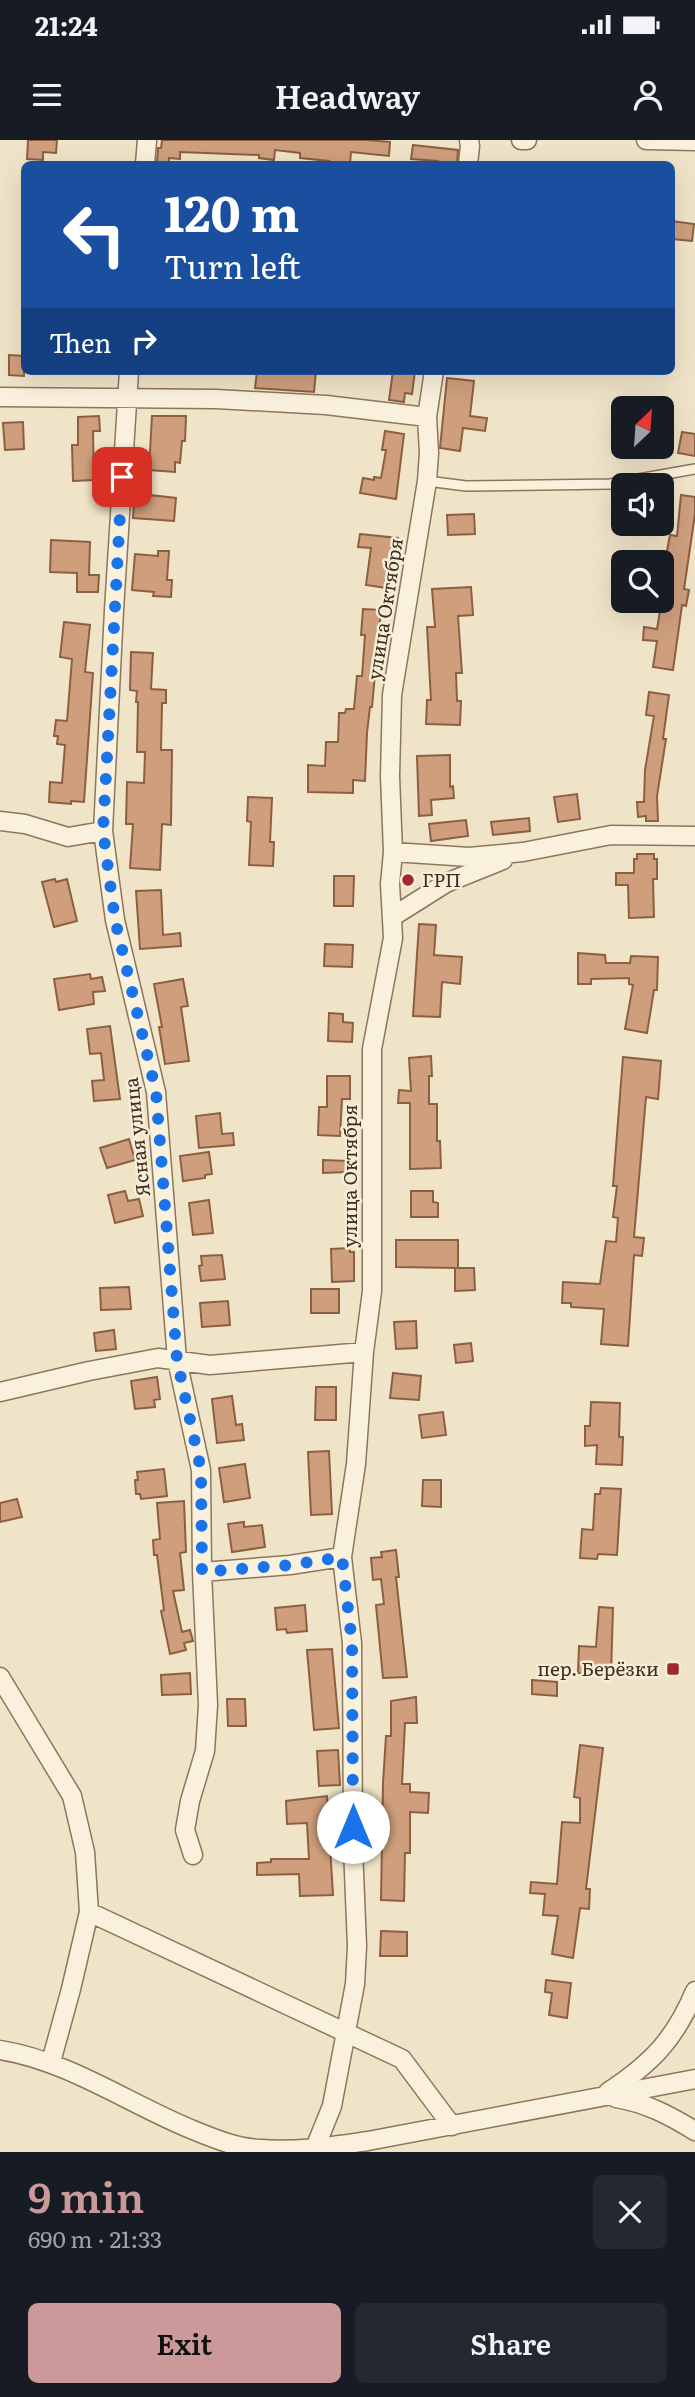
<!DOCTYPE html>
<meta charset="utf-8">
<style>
body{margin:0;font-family:Literata,serif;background:#242831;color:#f1f3f6;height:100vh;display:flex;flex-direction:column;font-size:26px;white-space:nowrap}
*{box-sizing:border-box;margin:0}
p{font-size:23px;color:#9ea1a6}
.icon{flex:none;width:38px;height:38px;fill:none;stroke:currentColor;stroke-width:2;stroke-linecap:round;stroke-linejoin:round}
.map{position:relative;height:2012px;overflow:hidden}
.drawer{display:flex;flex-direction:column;background:#171b24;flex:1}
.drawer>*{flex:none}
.guide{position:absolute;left:21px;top:21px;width:654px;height:214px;border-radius:10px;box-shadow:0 7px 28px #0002;background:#1a4fa0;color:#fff;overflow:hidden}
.needle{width:46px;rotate:25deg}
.buttons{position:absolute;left:611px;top:256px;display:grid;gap:14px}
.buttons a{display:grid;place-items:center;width:63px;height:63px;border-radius:10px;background:#171b24;box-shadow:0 7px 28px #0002;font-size:35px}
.pin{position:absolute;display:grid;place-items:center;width:60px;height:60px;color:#fff;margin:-30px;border-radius:14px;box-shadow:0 4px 10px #0006}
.me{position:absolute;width:77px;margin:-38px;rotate:0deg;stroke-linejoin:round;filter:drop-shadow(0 0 5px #0008)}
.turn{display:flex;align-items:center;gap:24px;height:147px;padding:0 28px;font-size:32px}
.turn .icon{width:91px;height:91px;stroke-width:2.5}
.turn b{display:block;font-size:49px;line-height:60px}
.then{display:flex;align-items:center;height:66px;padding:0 28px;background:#0003;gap:14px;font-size:26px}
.round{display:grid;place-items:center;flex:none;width:74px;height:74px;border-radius:10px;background:#242831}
.head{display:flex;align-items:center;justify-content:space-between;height:119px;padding:0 28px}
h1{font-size:42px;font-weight:600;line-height:52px;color:#cc999b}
.cta{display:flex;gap:14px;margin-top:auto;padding:14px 28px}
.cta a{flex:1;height:80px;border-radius:10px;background:#cc999b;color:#111;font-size:28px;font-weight:600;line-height:80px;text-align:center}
.cta a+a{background:#242831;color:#f1f3f6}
.status{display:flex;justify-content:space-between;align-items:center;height:49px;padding:0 35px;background:#171b24;direction:ltr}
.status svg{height:19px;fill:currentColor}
header{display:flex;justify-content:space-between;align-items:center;height:91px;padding:0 28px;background:#171b24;font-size:32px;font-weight:600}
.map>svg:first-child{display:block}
.building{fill:#cf9f7d;stroke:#8d5f41;stroke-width:2}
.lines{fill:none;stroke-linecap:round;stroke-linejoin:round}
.lane-casing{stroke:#8d765c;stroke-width:12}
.street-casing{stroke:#8d765c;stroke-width:21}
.lane{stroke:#faf1dc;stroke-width:9}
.street{stroke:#faf1dc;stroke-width:18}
.route{stroke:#1a73e8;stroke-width:12;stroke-dasharray:0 21.6}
.poi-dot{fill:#9e2a2b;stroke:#f7eed8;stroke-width:2.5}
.labels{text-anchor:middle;stroke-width:5;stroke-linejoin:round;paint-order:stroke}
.street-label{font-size:19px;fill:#3d2e20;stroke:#f7eed8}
.poi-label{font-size:19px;fill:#3d2e20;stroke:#f7eed8;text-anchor:start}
</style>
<div class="status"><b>21:24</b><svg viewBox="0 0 49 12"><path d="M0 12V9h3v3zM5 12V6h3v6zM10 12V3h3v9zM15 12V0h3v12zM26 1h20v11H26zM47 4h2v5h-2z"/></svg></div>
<header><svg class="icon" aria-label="menu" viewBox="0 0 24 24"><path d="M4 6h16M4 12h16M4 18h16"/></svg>Headway<svg class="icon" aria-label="person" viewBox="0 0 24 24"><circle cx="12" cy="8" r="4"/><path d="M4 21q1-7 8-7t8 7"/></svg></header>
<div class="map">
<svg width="695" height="2012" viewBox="0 0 695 2012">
<rect width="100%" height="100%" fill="#f0e4c8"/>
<path class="building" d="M28 0H57L56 13 43 12V20L27 19Z
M162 0H367L390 2 389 16 351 12 350 24H329V21L300 18V13L275 10 274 20 259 18V15L180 12V19L169 18V23L157 22 158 8H161Z
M413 5 458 10 457 24H437L438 21 411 19Z
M672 81 694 84 692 101 672 99Z
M9 215 24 216V236L9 235Z
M257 231H316L314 252 255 248Z
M393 231H415L412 254 405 253 404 262 389 260Z
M447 238 474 241 470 276 487 278 485 291 463 288 460 311 440 308Z
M99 276 100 291H93L94 340 73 341 72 305H78V277Z
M152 276H186L185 301H182L180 323 175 322V332L149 330Z
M23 282 24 309 5 310 3 283Z
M385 291 404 294 396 359 360 353 363 338 374 340V337L381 338 386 310H382Z
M682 292 695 294V316L678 313Z
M135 346 151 348 150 355 176 358 174 381 133 378Z
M681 355 695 357V374L684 449 689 450 686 466 682 465 673 530 653 527 657 501 643 500 644 487 657 489 664 447 662 446V431L663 432 670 395 677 396Z
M474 374 475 394 448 395 447 375Z
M360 394 398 398 396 411H392L387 448 366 445 371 408 358 407Z
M51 400 90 402 89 435H99L98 452H77V433L50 432Z
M158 411H169L167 440H172L171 457 153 456 154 452 132 450 135 414 158 416Z
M471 447 473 475 458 476 462 533H456L457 561H461L460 585 426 584 427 560H431L427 487H435L432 449Z
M363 469 381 470 372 567H370L367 593 365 641 353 640V653L308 652V625L325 626 326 602H338L339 573H345L346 569H354L357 536H362L365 495H361Z
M64 482 90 485 85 532 93 533 84 662 71 661V664L49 662 50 642 62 643 65 605 57 604 58 596H54L56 580 67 581 72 519 60 517Z
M131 512 153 513 151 549 166 550V563H162L161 610H172L171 685 162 684 160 730 130 728 133 684H126L127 642 144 643 145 612H137L138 562H136L137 551 130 550Z
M649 552 669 555 663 599H666L657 656 658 681H646V676L638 677 637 662H644L645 630 654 576 646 575Z
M450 615V647L453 646 454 658 431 660 432 675 419 676 417 616Z
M577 654 580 679 558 682 554 657Z
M248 657 272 658 270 702H274L273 726 249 725 251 682 247 681Z
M529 678 530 691 493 695 491 682Z
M466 680 468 696 431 701 429 684Z
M637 714H654V719H657V739H653L654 777 629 778 628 745H616V733H634V719H637Z
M334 736H354L353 766H334Z
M55 739 56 742 67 739 77 781 54 787 42 742Z
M161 750 163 795 180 793 181 806 140 809 136 751Z
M419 784 436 785 434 815 462 817 460 844 442 842 440 877 413 876Z
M325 804 353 805 352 827 324 826Z
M578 813 605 815 606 823H630L631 816 658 817 657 850H654L647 893 625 889 633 845 629 844V838L591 839V844H578Z
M90 834 91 839 102 837 105 851 93 852 94 864 59 870 54 839Z
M183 839 188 866 181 867 189 921 165 924 159 887H162L154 844Z
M329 873 343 874V882L353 883 352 902 328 901Z
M110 886 120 959 94 961 92 941 104 940 101 913 90 914 87 889Z
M431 916 432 936H429V964H437V1001H440L441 1028 410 1029V963H398L399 950 411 951 409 918Z
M623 917 661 921 658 959 646 957 634 1097 644 1098 642 1116 634 1115 628 1206 601 1204 604 1169 571 1167V1163H562L563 1142 600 1144 606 1101 616 1102 618 1078 613 1077 617 1046H613Z
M327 936H350V959H342L340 996 318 995 319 967H327Z
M220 973 222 994 233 993 234 1005 199 1008 196 976Z
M129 999 135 1020 107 1028 100 1008Z
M209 1012 212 1034 205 1035V1038L183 1041 180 1016Z
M323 1020 347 1021V1032L323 1033Z
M125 1051 128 1061 139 1059 143 1076 115 1083 108 1055Z
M411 1051H433V1062L438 1063V1077H411Z
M209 1060 213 1093 193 1095 189 1063Z
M396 1100H458V1128L396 1127Z
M349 1108 350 1112H354V1141L332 1142 331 1109Z
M222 1115 225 1139 201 1141 199 1126 202 1125 201 1116Z
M455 1128H474L475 1150 455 1151Z
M129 1147 131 1169 101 1170 100 1148Z
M311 1149H339V1173H311Z
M228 1161 230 1185 202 1187 200 1163Z
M416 1181 417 1208 396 1209 394 1182Z
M114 1190 116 1209 96 1211 94 1193Z
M471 1203 473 1221 456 1223 454 1205Z
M393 1233 421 1236 419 1260 390 1258Z
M157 1237 160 1259 154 1260 155 1267 135 1269 131 1241Z
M316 1247H336V1280H315Z
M232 1256 236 1285 242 1284 244 1300 217 1303 212 1259Z
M591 1262 620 1263 619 1297H623L622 1325 596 1324 597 1305 585 1306V1286H590Z
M443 1272 446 1295 422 1298 419 1275Z
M329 1311 332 1374 311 1375 308 1312Z
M245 1324 250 1358 224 1362 219 1328Z
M164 1329 167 1356 141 1359 140 1354H136L135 1340H138L137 1332Z
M423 1340H441V1367L422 1366Z
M601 1348 621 1349 617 1415 598 1414 597 1419 580 1418 582 1389 593 1390 595 1354H600Z
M17 1359 22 1377 0 1382V1363Z
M184 1361 186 1412 180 1413 184 1450 173 1451 182 1492 190 1490 193 1501 184 1503 186 1510 170 1514 161 1471 164 1470 157 1415H154L153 1400 160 1399 157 1363Z
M244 1382V1387L262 1385 265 1407 232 1412 228 1384Z
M396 1410 399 1437H396L407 1537 383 1538 376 1465 384 1464 381 1439 373 1440 371 1418 382 1417 381 1412Z
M305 1465 307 1491 287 1493 286 1489 277 1490 275 1468Z
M599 1467 613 1468 611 1535 578 1533 579 1506 596 1507Z
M332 1509 339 1588 314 1590 307 1510Z
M190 1533 191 1554 162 1555 161 1535Z
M532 1540 557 1542V1556L532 1554Z
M416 1557 417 1583H405L402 1644H410V1652L429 1653 428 1673 410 1672V1713H405L404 1761 381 1760 383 1643 386 1596H391V1561Z
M227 1559H245L246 1586H228Z
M580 1605 603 1608 586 1749H590L589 1769 580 1768 573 1818 552 1814 558 1776 543 1775 545 1754 530 1753 531 1742 557 1744 562 1682 580 1683V1658L574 1657Z
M338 1610 340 1645 319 1646 317 1611Z
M327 1656 333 1755 300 1756 299 1734 257 1735V1723L271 1722V1719H309L307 1683 287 1684 286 1661Z
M381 1791 407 1792V1816H380Z
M546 1840 571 1843 567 1878 549 1875 552 1853 545 1852Z"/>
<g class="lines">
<g class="lane-casing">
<path id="lane" d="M427 341 466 346 610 344 695 329"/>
</g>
<g class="street-casing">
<path id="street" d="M521 0H527
M646 0 695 1
M145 24 147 0
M468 24 470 6 469 0
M129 231 114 470 103 691 115 780 156 952 177 1220 201 1330 202 1432 208 1565 205 1611 190 1661 185 1690 193 1715
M0 257 216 259 326 265 427 277
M0 681 25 684 68 697 103 691
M393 712 469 717 523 712 611 695 695 696
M392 777 446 743 503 720
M0 1252 89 1231 158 1218 210 1225 364 1212
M202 1432 290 1425 342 1417
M0 1537 72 1656 85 1712 89 1772 71 1849 51 1922
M89 1772 402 1919 452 1986
M0 1910C69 1921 129 1964 193 1990 215 1999 237 2008 261 2009 296 2012 333 2006 368 2001L695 1939
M608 1952C652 1923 675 1899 695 1851
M616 1958C646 1963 669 1975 695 1991
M315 2008 332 1966 355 1844 357 1806 353 1708 352 1503 342 1417 356 1324 364 1212 372 1151V909L393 798 390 744 393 712 390 636 392 555 427 341 429 313 427 277 434 231"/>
</g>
<use href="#lane" class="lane"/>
<use href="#street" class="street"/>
</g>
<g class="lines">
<path class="route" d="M122 337 103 691 115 780 156 952 177 1220 201 1330 202 1432 290 1425 342 1417 352 1503 353 1687"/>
</g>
<g class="poi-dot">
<circle cx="408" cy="740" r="7"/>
<rect x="666" y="1522" width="14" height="14" rx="3.5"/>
</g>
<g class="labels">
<g class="street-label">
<text transform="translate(385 469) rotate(-81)" y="7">улица Октября</text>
<text transform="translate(137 997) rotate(-96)" y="7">Ясная улица</text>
<text transform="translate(350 1036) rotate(-90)" y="7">улица Октября</text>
</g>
<g class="poi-label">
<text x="422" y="747">ГРП</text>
<text x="659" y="1536" text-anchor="end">пер. Берёзки</text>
</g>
</g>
</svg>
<div class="buttons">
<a><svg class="needle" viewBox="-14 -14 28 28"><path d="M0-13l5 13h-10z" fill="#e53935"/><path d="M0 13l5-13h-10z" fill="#9ea1a6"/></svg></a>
<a><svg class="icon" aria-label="sound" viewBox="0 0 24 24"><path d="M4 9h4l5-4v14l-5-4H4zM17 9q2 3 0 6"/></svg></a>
<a><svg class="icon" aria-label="search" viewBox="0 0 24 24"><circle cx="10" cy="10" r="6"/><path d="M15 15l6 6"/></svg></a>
</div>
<div class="pin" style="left:122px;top:337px;background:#d93025"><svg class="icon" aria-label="arrive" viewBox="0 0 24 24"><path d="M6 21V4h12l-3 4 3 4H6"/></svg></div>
<svg class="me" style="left:353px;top:1687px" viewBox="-20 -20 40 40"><circle r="19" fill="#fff"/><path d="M0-13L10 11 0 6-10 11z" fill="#1a73e8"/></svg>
<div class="guide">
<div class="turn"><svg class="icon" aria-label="left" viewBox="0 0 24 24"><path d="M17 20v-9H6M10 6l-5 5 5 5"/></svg><div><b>120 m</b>Turn left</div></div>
<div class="then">Then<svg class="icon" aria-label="right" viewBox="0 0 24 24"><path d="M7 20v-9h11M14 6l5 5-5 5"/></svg></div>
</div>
</div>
<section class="drawer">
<div class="head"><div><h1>9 min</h1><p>690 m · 21:33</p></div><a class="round"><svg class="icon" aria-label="close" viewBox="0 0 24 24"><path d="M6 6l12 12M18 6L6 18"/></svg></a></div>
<div class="cta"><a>Exit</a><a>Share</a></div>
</section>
